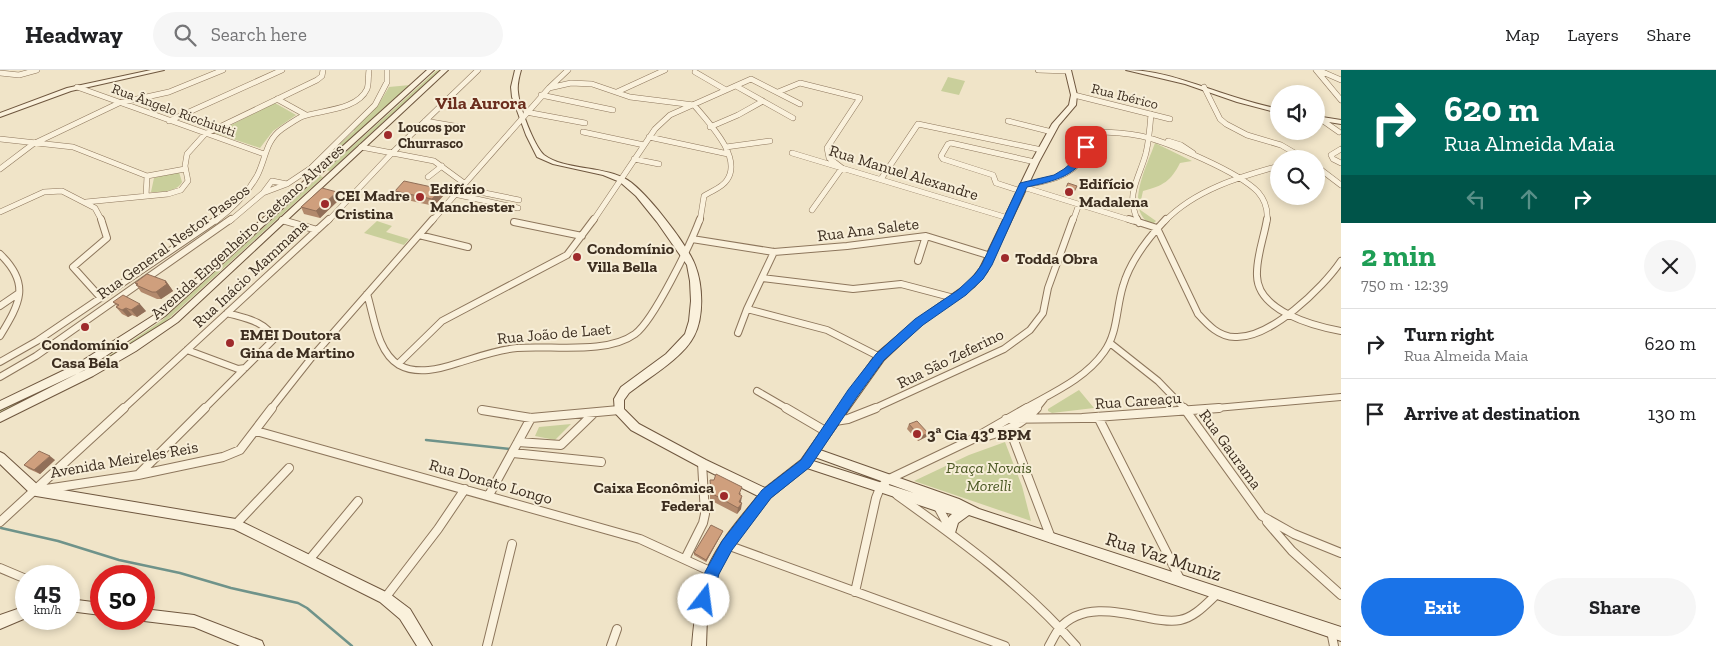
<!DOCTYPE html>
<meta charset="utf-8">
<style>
body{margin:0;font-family:"Zilla Slab",serif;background:#f6f6f6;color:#202124;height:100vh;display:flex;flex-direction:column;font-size:19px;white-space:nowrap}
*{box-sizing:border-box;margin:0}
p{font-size:16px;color:#757577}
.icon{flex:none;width:28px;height:28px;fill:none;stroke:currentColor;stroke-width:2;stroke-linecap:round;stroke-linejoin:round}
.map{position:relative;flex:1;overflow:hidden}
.details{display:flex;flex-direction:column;background:#fff;width:375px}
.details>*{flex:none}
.top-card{background:#00695c;color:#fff;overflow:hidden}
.controls{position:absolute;left:1270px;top:15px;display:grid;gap:10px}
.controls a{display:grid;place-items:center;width:55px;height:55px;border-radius:50%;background:#fff;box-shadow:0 2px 8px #0003;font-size:25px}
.speed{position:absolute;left:15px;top:495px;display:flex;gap:10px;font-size:25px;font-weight:700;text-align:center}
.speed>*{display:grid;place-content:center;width:65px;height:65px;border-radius:50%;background:#fff;box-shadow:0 2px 8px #0003;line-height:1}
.speed small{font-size:12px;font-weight:400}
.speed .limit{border:8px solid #d22;background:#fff;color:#111}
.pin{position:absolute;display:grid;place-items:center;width:42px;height:42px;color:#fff;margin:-21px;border-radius:10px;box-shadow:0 2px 8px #0006}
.me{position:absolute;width:55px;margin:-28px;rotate:15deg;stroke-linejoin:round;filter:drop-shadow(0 0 4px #0008)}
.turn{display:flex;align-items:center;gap:18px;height:105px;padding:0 20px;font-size:22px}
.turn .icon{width:65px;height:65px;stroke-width:2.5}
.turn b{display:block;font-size:35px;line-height:42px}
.lanes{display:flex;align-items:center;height:48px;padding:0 20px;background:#0003;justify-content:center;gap:25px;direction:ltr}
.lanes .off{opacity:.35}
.round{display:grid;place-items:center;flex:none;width:52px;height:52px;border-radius:26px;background:#f6f6f6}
.overview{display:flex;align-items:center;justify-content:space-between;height:85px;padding:0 20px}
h1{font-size:30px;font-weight:700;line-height:38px;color:#1e9e55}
.primary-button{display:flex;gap:10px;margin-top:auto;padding:10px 20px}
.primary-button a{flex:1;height:58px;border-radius:30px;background:#1a73e8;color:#fff;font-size:20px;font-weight:700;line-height:58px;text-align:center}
.primary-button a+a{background:#f6f6f6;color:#202124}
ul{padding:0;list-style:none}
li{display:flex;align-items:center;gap:15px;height:70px;padding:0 20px;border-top:1px solid #e0e0e0}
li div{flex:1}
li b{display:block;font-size:19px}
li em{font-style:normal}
header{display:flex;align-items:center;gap:30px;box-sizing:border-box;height:70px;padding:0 25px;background:#fff;border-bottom:1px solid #e0e0e0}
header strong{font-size:24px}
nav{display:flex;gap:28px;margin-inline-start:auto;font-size:18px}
.search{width:350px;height:45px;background:#f6f6f6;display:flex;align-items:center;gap:12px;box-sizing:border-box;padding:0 18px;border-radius:28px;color:#757577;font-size:19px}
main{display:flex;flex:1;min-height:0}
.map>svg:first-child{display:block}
.green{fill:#c9cf9b}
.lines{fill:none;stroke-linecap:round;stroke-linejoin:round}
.stream{stroke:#6f938a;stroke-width:2.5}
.street-far2-casing{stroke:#8d765c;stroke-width:6}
.street-far1-casing{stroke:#8d765c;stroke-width:8}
.street-casing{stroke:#8d765c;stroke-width:10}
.secondary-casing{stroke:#6f573f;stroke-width:2}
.street-far2{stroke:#faf1dc;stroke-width:5}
.street-far1{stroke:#faf1dc;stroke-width:6}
.street{stroke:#faf1dc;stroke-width:8}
.secondary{fill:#faf1dc;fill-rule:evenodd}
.wall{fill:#b2896c}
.shaded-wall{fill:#916f58}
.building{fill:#cf9f7d;stroke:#916f58}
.route{fill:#1a73e8;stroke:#114b97}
.poi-dot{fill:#9e2a2b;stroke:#f7eed8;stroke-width:2}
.labels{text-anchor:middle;stroke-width:4;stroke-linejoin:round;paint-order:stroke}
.far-street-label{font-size:14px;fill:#3d2e20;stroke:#f7eed8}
.far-poi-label{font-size:14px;font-weight:bold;fill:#3d2e20;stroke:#f7eed8;text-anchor:start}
.street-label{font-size:16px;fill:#3d2e20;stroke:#f7eed8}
.poi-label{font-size:16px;font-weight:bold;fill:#3d2e20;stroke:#f7eed8;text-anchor:start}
.park-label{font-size:16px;font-style:italic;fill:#4d5a26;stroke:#f7eed8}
.far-district-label{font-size:18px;font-weight:bold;fill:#6b2e1e;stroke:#f7eed8}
.near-street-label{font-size:19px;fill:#3d2e20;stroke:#f7eed8}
</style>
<header>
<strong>Headway</strong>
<div class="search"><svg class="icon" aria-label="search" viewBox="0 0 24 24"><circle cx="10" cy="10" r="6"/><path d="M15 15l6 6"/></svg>Search here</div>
<nav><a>Map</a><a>Layers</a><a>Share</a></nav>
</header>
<main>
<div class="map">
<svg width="1341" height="576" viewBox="0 0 1341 576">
<rect width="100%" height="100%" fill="#f0e4c8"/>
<path class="green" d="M440 0 330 101 326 100 436 1Z
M948 7 965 11 959 25 941 21Z
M410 15 339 80 334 79 354 61V57L377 37 389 17Z
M275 33 296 45 273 61 260 78 215 63Z
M1155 73 1192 91 1180 93C1171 111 1163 116 1143 121L1139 139 1156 151 1152 155C1123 140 1147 96 1155 73Z
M176 102H179L182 112C177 122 161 122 151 122L154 108Z
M320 106 323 107 165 252 117 284 0 343V340L84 300 115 282 161 251Z
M377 151 392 156 386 162 409 169 404 175 364 163Z
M1079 320 1094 338 1052 343 1048 341V339Z
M571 354 555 370 535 366 539 357Z
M1005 372 1022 416 1031 451 914 411 969 385Z"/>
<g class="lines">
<path class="stream" d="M426 370 511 379
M1 458 58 471 119 490 180 503 231 518 298 533 307 538 352 576"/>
<g class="street-far2-casing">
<path id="street-far2" d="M1038 0 1068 1
M1316 0 1341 30
M1318 0 1341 10
M695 2 726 20
M0 3 19 5 37 0
M736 16 793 48
M77 17 264 84
M550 17 568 0
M1204 17 1220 49 1226 54 1247 65 1281 75 1305 89
M617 22 665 0
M778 22 800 13 860 28 827 78 829 88 842 98 812 140
M541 25 613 40
M1074 25 1170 49
M277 29 306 45
M526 42 585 53
M1319 48 1339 62
M169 51 282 0
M425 51 460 57
M1008 51 1052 62
M710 57 738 45 763 31
M583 62 644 75
M649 67 728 84
M0 69 73 77 147 106
M1168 71 1181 75 1193 83
M361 77 434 91 464 113
M726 77 770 71
M1341 79 1331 85 1333 89 1341 93
M792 83 1008 148
M634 89 659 94
M1316 96 1341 115
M0 99 33 74 119 33 169 22 223 0
M147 106 185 99
M428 107 442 96
M881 109 918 54 1042 80
M1023 115C1044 112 1072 107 1083 87 1087 78 1086 69 1095 62 1110 62 1126 63 1141 66 1168 72 1239 102 1258 122 1265 130 1268 141 1267 151
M1023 117 1133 151
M460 118 519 130
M1021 121 996 113 993 105 943 89 941 86 948 74 951 73 1035 92
M263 123 272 111 287 114
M454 124 518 138
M146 126 147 106
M86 132 168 124 181 120 188 111 185 96 187 84 205 64 317 10 322 6 323 0
M0 142 44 122 62 121 95 138 102 151
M282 150 284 151
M216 151C232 139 247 124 257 106 266 89 265 71 282 59 288 55 295 50 301 47 319 40 357 41 367 19 369 14 368 5 369 0
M230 151 263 123 287 114 311 98 375 35 387 12V0
M328 151 392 83 478 0
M432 151 549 18 571 13 592 14 630 27 694 35C708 52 743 87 727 110 722 118 711 121 704 126L700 151
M593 151 655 59 670 45 751 9 800 34
M1073 151 1079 134
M1138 151C1125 124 1139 109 1146 83 1149 70 1150 57 1151 44
M1165 151C1195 120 1239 107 1279 96"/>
</g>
<g class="street-far1-casing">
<path id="street-far1" d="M1129 149 1157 158 1198 244C1208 255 1219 267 1235 267 1270 269 1323 218 1341 191
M1137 149 1139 153
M1267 149C1264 168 1256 187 1257 206 1258 241 1313 256 1341 261
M282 150 317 160
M514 152 582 166
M419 165 468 177
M692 169 774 182 847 176 926 166 991 186
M0 184C31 214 20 233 0 266
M918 191 926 166
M762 208 853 219 901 214 954 228
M367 224C374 246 377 282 399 295 417 305 440 299 458 293 478 287 496 280 517 278 551 275 606 285 635 264 654 250 691 173 700 149
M101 228 73 197 107 168 101 149
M0 236 19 223
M747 239 827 260 880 287
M738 263 747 239 774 182
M1110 273 1158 311 1185 339
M187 280 238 299 245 298
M0 292 37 271 217 149
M398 294 442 251 567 185 594 149
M0 307 36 286 231 149
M757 321 788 339
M123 339 329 149
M204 339 274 269C266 251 244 248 227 243
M271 339 312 287 433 149
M873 339 1004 279 1030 260 1043 243 1048 218 1073 149
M1024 339C1052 323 1085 309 1104 282 1118 263 1116 238 1123 216 1130 191 1148 168 1166 149
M1036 339 1044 329
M1205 339 1341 327"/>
</g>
<g class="street-casing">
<path id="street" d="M786 338 827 362
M1184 338 1262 446 1294 464 1341 483
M482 340 531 348 619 340
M1098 347 1181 511
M1006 349 1082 348 1219 338
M835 351 848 349 876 338
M1010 360 1051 468
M256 361 640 469 712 502
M978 368C1002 363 1020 356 1037 338
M518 372 561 375 594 343
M513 383 601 392
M139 404 205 338
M46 419 138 405 223 387 240 380 272 338
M489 425 531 348
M897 425C960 470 1025 517 1076 576
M936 433 950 459
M0 452 124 338
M1267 452 1292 481 1341 525
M236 454 289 398
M727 475 1005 576
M685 489 703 453 705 444 702 393
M309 490 358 431
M0 498 26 509
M855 522 876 428 880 418 889 409 973 369 1027 338
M385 528 438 459 465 419
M1331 561 1334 576
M487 576 512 474
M611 576 617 559
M1049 576C1052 571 1055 564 1059 559 1081 532 1120 542 1149 548 1159 550 1170 552 1180 550 1195 547 1206 534 1217 524"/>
</g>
<g class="secondary-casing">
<path id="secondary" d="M151 0H164L71 21 0 47V43L67 18Z
M427 0H434L165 246 85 300 0 340V331L77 294 159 242Z
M441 0H448L178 252 136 281 93 306 0 352V343L108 288 172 248Z
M515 0H521C519 7 517 15 518 22 519 36 534 76 544 85 564 100 601 96 624 108 643 117 687 174 695 195 703 215 704 247 694 266 683 288 648 308 629 323L624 330V339L639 354 706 390 765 418 801 390 876 284 916 250 968 213 980 198 1031 92 1052 54 1069 35 1071 25 1065 0H1071L1077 25 1076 35 1059 55 1039 92 987 202 974 217 922 254 884 290 820 380 959 429 979 439 1341 557V571L969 445 958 453 955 463 951 464 947 463C944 457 946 448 952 444L937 441 807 398 770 428 731 479 718 504 707 547 706 576H692C694 552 697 522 707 499 719 472 739 449 758 426L698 396 631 360 615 343 614 329 621 317 666 284 685 264 689 251 691 231 690 211 687 195 657 152 636 126 620 112 603 105 553 94 537 87 526 65 512 27 511 17ZM815 387 914 423 813 391Z
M1126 0C1166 0 1203 18 1241 29 1253 33 1266 36 1279 39V43L1237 32 1185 14Z
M1316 46 1341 50V54L1316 50Z
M0 382 4 384 39 416 236 449 390 524 410 539 432 576H417L400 549 380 532 234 459 36 426 32 425 0 394Z
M69 529 101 533V545L69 541Z
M26 536V548L0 559V545Z
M144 539 194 545 262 571 264 576H240L194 557 144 551 139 549H144Z"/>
</g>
<use href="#street-far2" class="street-far2"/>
<use href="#street-far1" class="street-far1"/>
<use href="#street" class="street"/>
<use href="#secondary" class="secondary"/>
</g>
<path class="wall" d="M1068 113 1074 122 1072 127 1063 124Z
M441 119 443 126 434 136 398 128 395 121Z
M340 129 320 148 304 144 301 137Z
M166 211 173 221 161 229H157L141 222 135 213Z
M113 232 146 241 137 247 132 245 128 247 122 244 116 237 117 236Z
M909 354 928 363 926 367 918 371 907 359Z
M55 390 40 404 29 399 24 395Z
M710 410 741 423 740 425 741 439 737 444 710 430Z
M722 463 706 492 694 485V483Z"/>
<path class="shaded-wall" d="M441 119 443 126 434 136 432 129Z
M337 122 340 129 320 148 316 141Z
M166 211 173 221 161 229 156 222Z
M140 234 146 241 137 247 131 240Z
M126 238 132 245 128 247 122 240Z
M928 363 926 367 918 371 920 367Z
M50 386 55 390 40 404 34 400Z
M742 426 741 432 739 437 742 433 741 439 737 444 739 432Z
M723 461 722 463 706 492V490Z"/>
<path class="building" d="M404 111 441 119 432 129 395 121Z
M1068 113 1077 116 1074 122 1065 120Z
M322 118 337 122 316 141 301 137Z
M147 204 166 211 165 212 167 214 156 222H152L136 215 138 214 135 213Z
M123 225 140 234 131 240 126 238 122 240 116 237 119 235 113 232Z
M917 351 928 363 920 367 909 354Z
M39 381 50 386 34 400 24 395Z
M716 404 742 417 739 424 742 426 739 432 742 433 738 438 711 423 710 410H714Z
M711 455 723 461 706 490 694 483Z"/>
<path class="route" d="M1086 75 1090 77C1080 106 1054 111 1027 117L992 195 983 209 966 225 923 255 884 290 857 327 810 397 771 428 732 480 719 504 710 535 704 537 699 535 697 530 705 502 722 471 762 420 801 390 848 320 876 284 915 249 958 220 975 204 982 194 1020 113 1054 105 1064 99 1078 87 1081 77Z"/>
<g class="poi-dot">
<circle cx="388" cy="65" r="5"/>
<circle cx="1069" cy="122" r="5"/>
<circle cx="420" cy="127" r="5"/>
<circle cx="325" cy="134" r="5"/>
<circle cx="577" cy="187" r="5"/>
<circle cx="1005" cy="188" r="5"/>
<circle cx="85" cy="257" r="5"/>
<circle cx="230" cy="273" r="5"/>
<circle cx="917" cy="364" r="5"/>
<circle cx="724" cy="426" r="5"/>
</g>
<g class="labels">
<g class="far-street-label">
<text transform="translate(1125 26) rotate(14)" y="5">Rua Ibérico</text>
<text transform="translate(174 40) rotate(20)" y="5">Rua Ângelo Ricchiutti</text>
</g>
<g class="far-poi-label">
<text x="398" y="62">Loucos por<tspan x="398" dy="16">Churrasco</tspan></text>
</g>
<g class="street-label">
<text transform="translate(904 102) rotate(17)" y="6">Rua Manuel Alexandre</text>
<text transform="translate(868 159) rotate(-7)" y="6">Rua Ana Salete</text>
<text transform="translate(247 161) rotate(-42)" y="6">Avenida Engenheiro Caetano Alvares</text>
<text transform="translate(173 171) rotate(-36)" y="6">Rua General Nestor Passos</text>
<text transform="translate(250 203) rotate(-43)" y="6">Rua Inácio Mammana</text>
<text transform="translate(554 263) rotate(-5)" y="6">Rua João de Laet</text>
<text transform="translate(950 288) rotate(-26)" y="6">Rua São Zeferino</text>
<text transform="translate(1138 330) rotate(-4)" y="6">Rua Careaçu</text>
<text transform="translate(1231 379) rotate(54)" y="6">Rua Gaurama</text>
<text transform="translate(124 389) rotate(-10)" y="6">Avenida Meireles Reis</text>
<text transform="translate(491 411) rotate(16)" y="6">Rua Donato Longo</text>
</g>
<g class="poi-label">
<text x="1079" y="119">Edifício<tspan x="1079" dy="18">Madalena</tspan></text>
<text x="430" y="124">Edifício<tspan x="430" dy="18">Manchester</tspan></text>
<text x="335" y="131">CEI Madre<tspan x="335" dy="18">Cristina</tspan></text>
<text x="587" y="184">Condomínio<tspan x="587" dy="18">Villa Bella</tspan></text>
<text x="1015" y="194">Todda Obra</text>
<text x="240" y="270">EMEI Doutora<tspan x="240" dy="18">Gina de Martino</tspan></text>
<text x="85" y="280" text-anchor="middle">Condomínio<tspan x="85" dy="18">Casa Bela</tspan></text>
<text x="927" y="370">3ª Cia 43º BPM</text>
<text x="714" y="423" text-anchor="end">Caixa Econômica<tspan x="714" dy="18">Federal</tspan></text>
</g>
<g class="park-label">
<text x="989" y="403">Praça Novais<tspan x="989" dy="18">Morelli</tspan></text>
</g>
<g class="far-district-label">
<text x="481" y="39">Vila Aurora</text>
</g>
<g class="near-street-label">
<text transform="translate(1164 486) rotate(18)" y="7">Rua Vaz Muniz</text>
</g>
</g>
</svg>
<div class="controls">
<a><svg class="icon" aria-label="sound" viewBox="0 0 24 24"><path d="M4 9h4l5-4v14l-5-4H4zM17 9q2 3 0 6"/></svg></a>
<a><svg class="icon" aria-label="search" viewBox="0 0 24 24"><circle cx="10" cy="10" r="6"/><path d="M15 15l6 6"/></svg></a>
</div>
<div class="speed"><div>45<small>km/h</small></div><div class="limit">50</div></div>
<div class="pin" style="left:1086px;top:77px;background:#d93025"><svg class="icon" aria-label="arrive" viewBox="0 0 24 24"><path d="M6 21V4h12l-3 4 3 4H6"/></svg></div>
<svg class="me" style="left:704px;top:530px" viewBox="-20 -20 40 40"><circle r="19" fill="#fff"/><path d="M0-13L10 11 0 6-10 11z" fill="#1a73e8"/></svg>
</div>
<section class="details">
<div class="top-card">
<div class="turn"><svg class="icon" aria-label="right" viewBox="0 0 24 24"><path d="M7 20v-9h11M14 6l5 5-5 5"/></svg><div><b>620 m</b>Rua Almeida Maia</div></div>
<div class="lanes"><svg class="icon off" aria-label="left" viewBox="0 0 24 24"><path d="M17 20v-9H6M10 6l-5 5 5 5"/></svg><svg class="icon off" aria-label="ahead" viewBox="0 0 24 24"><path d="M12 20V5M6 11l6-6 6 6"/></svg><svg class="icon" aria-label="right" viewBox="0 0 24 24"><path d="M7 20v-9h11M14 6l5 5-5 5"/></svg></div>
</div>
<div class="overview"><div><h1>2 min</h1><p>750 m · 12:39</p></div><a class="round"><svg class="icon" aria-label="close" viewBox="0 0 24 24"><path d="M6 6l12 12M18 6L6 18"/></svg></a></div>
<ul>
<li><svg class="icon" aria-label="right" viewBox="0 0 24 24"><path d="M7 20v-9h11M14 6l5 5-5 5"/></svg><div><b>Turn right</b><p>Rua Almeida Maia</p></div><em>620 m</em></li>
<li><svg class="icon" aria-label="arrive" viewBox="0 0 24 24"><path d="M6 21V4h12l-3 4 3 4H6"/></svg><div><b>Arrive at destination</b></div><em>130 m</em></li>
</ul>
<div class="primary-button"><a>Exit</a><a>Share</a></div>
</section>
</main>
